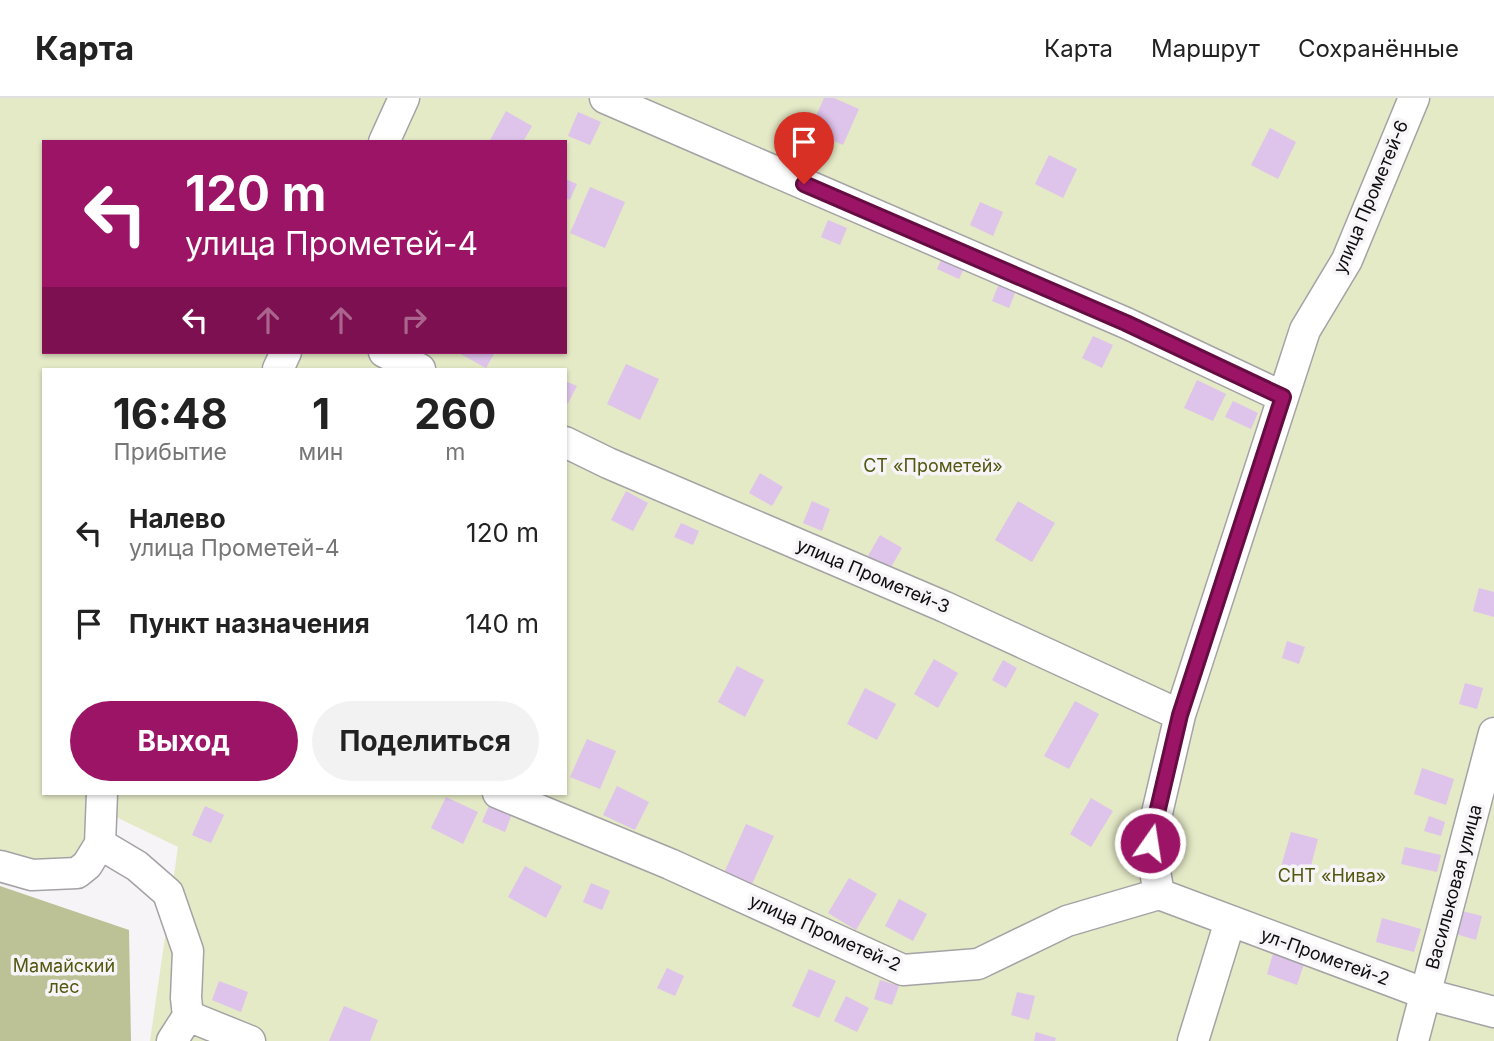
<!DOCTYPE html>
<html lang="ru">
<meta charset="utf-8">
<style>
body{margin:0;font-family:Inter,sans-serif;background:#f2f2f2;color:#222;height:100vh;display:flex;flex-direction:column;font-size:26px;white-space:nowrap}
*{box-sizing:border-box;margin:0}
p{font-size:23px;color:#767676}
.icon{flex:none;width:38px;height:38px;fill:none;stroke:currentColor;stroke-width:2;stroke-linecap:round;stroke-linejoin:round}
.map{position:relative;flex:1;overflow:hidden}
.panel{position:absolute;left:42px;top:270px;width:525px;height:427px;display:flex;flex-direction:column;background:#fff;border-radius:0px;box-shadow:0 2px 5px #0004}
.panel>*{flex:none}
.top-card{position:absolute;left:42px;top:42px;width:525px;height:214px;border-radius:0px;box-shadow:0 2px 5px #0004;background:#9c1465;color:#fff;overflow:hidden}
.pin{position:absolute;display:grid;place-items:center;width:60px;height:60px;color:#fff;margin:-72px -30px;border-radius:50% 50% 50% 0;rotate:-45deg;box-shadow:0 0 7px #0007}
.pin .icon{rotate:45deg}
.me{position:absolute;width:77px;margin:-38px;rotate:13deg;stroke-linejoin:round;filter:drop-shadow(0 0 5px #0008)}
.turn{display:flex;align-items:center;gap:24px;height:147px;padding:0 28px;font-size:32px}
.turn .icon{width:91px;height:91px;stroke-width:2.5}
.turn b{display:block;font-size:49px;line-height:60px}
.lanes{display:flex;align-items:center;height:66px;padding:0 28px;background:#0003;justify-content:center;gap:35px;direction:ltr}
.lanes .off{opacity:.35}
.eta{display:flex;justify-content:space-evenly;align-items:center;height:119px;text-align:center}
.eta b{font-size:42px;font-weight:700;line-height:49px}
.cta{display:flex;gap:14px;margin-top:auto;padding:14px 28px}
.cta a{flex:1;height:80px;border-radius:42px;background:#9c1465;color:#fff;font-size:28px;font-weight:700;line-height:80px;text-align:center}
.cta a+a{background:#f2f2f2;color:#222}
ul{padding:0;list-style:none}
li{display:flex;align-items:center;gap:21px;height:91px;padding:0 28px}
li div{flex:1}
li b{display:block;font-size:26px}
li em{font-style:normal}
header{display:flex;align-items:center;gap:42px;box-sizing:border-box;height:98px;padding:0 35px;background:#fff;border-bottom:2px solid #e0e0e0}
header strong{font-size:33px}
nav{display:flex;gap:38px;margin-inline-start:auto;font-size:24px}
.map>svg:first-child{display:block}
.green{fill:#e4e9c6;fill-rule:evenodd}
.forest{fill:#bcc295}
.building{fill:#dec3eb}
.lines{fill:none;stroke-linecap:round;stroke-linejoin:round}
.street-casing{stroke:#a4a2a5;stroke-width:33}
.street{stroke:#fff;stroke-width:30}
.route-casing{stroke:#650d42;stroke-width:18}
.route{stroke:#9c1465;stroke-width:12}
.labels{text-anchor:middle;stroke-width:7;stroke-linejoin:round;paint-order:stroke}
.street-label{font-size:18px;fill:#0e0d0e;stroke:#f6f4f7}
.park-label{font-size:18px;fill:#52570e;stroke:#f6f4f7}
</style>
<header>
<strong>Карта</strong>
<nav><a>Карта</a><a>Маршрут</a><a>Сохранённые</a></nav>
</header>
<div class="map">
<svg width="1494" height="943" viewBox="0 0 1494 943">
<rect width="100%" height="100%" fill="#f6f4f7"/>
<path class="green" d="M0 0H1494V943H150L178 749 112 717 74 764 36 768 0 756ZM44 44H565V254H44ZM44 271H565V695H44Z"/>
<path class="forest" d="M0 788 129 832 131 943H0Z"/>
<path class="building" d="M824 0H834L859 11 843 47 810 32Z
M506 13 532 28 523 44H489Z
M578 14 601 24 590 47 568 38Z
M1270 30 1296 44 1278 81 1251 67Z
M1049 57 1077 71 1063 100 1035 86Z
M565 81 577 86 570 102 565 100Z
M590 89 625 104 605 150 570 135Z
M980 104 1003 114 993 138 970 127Z
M828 122 847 130 840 147 821 139Z
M943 158 965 168 959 181 937 171Z
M1000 183 1017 190 1009 210 992 203Z
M1093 238 1113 247 1102 270 1082 260Z
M457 254H495L486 270Z
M626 266 659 281 640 322 607 306Z
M1197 282 1226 296 1213 323 1184 310Z
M565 283 577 288 565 311Z
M1233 303 1258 315 1251 331 1225 319Z
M760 375 783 389 772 408 749 395Z
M626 393 648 405 633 433 611 422Z
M812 403 830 411 822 433 803 425Z
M1018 403 1055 425 1032 464 995 442Z
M681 425 699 433 693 447 674 439Z
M880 437 902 450 890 471 868 458Z
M1479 490 1494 494V519L1473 513Z
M1287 543 1305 549 1299 566 1282 560Z
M934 561 958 575 938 610 914 596Z
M1003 562 1017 570 1006 590 992 582Z
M737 568 764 582 745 619 718 604Z
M1465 585 1483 590 1477 611 1459 606Z
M865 590 896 606 877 642 847 626Z
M1075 603 1099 616 1069 671 1044 658Z
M587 641 616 653 600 691 570 679Z
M1422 670 1454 681 1446 707 1414 696Z
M617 688 649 704 635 732 603 717Z
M446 699 478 714 463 746 431 730Z
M1091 700 1113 713 1091 749 1070 736Z
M491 703 513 713 505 734 482 724Z
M205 708 224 717 211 745 192 737Z
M1429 718 1445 724 1441 738 1424 733Z
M746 726 774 738 751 788 724 775Z
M1291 734 1318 741 1308 779 1280 772Z
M1405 749 1441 757 1437 774 1401 766Z
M525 768 562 788 546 820 508 799Z
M849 780 877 796 856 832 828 815Z
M591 785 610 793 602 812 583 804Z
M899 801 927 816 913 843 885 828Z
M1462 813 1482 818 1476 842 1456 836Z
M1382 820 1421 831 1414 854 1376 844Z
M1273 856 1304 866 1297 887 1267 876Z
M667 870 684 878 675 898 657 890Z
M809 871 836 883 819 920 792 908Z
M880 882 899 888 892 907 874 901Z
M219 883 248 894 241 914 212 902Z
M1017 894 1035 898 1029 922 1011 917Z
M846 898 869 910 857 934 834 923Z
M344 908 378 922 370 943H329Z
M1036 934 1056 940 1055 943H1034Z"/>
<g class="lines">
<g class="street-casing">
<path id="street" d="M605 0 1126 225 1283 299
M384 44 404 0
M384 254 420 271
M278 271 286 254
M565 344 608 365 945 509 1180 617
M498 695 670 766 903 872 978 866 1067 823 1159 796
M100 746 137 768 168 795 188 853 186 900 188 918 172 943
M0 768 32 777 77 775 87 767 100 746 102 695
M1159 796 1150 745 1180 617 1305 232 1347 162 1414 0
M1159 796 1426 896 1494 914
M188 918 250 943
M1193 943 1230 823
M1413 943 1494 635"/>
</g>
<use href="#street" class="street"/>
</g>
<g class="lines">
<g class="route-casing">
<path id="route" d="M804 86 1126 225 1283 299 1180 617 1150 745"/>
</g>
<use href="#route" class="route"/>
</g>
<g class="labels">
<g class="street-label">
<text transform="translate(1371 99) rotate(-67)" y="6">улица Прометей-6</text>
<text transform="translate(873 478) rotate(23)" y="6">улица Прометей-3</text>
<text transform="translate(1454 789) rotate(-75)" y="6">Васильковая улица</text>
<text transform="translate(825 835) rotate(24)" y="6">улица Прометей-2</text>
<text transform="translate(1325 859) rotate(20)" y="6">ул-Прометей-2</text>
</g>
<g class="park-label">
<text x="933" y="374">СТ «Прометей»</text>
<text x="1332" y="784">СНТ «Нива»</text>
<text x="64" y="874">Мамайский<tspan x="64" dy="21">лес</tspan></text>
</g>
</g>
</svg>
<div class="pin" style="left:804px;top:86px;background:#d93025"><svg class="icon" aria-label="arrive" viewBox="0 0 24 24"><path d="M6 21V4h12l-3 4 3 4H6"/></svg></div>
<svg class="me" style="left:1150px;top:745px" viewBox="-20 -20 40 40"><circle r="17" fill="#9c1465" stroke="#fff" stroke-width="3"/><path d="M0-11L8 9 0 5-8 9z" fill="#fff"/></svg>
<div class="top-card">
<div class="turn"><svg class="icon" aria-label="left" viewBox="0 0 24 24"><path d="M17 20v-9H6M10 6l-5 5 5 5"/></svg><div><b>120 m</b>улица Прометей-4</div></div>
<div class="lanes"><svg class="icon" aria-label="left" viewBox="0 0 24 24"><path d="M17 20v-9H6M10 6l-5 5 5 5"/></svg><svg class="icon off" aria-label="ahead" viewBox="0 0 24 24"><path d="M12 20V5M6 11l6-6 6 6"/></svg><svg class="icon off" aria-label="ahead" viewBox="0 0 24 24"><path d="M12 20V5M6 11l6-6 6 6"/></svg><svg class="icon off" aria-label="right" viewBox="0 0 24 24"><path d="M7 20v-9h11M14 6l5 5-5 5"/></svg></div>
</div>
<section class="panel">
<div class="eta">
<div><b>16:48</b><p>Прибытие</p></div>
<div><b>1</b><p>мин</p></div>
<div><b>260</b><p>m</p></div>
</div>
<ul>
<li><svg class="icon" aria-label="left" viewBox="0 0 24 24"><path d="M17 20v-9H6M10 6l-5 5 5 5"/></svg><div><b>Налево</b><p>улица Прометей-4</p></div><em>120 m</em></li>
<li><svg class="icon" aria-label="arrive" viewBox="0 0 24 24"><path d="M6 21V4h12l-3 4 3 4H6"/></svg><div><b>Пункт назначения</b></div><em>140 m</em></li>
</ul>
<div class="cta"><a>Выход</a><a>Поделиться</a></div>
</section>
</div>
